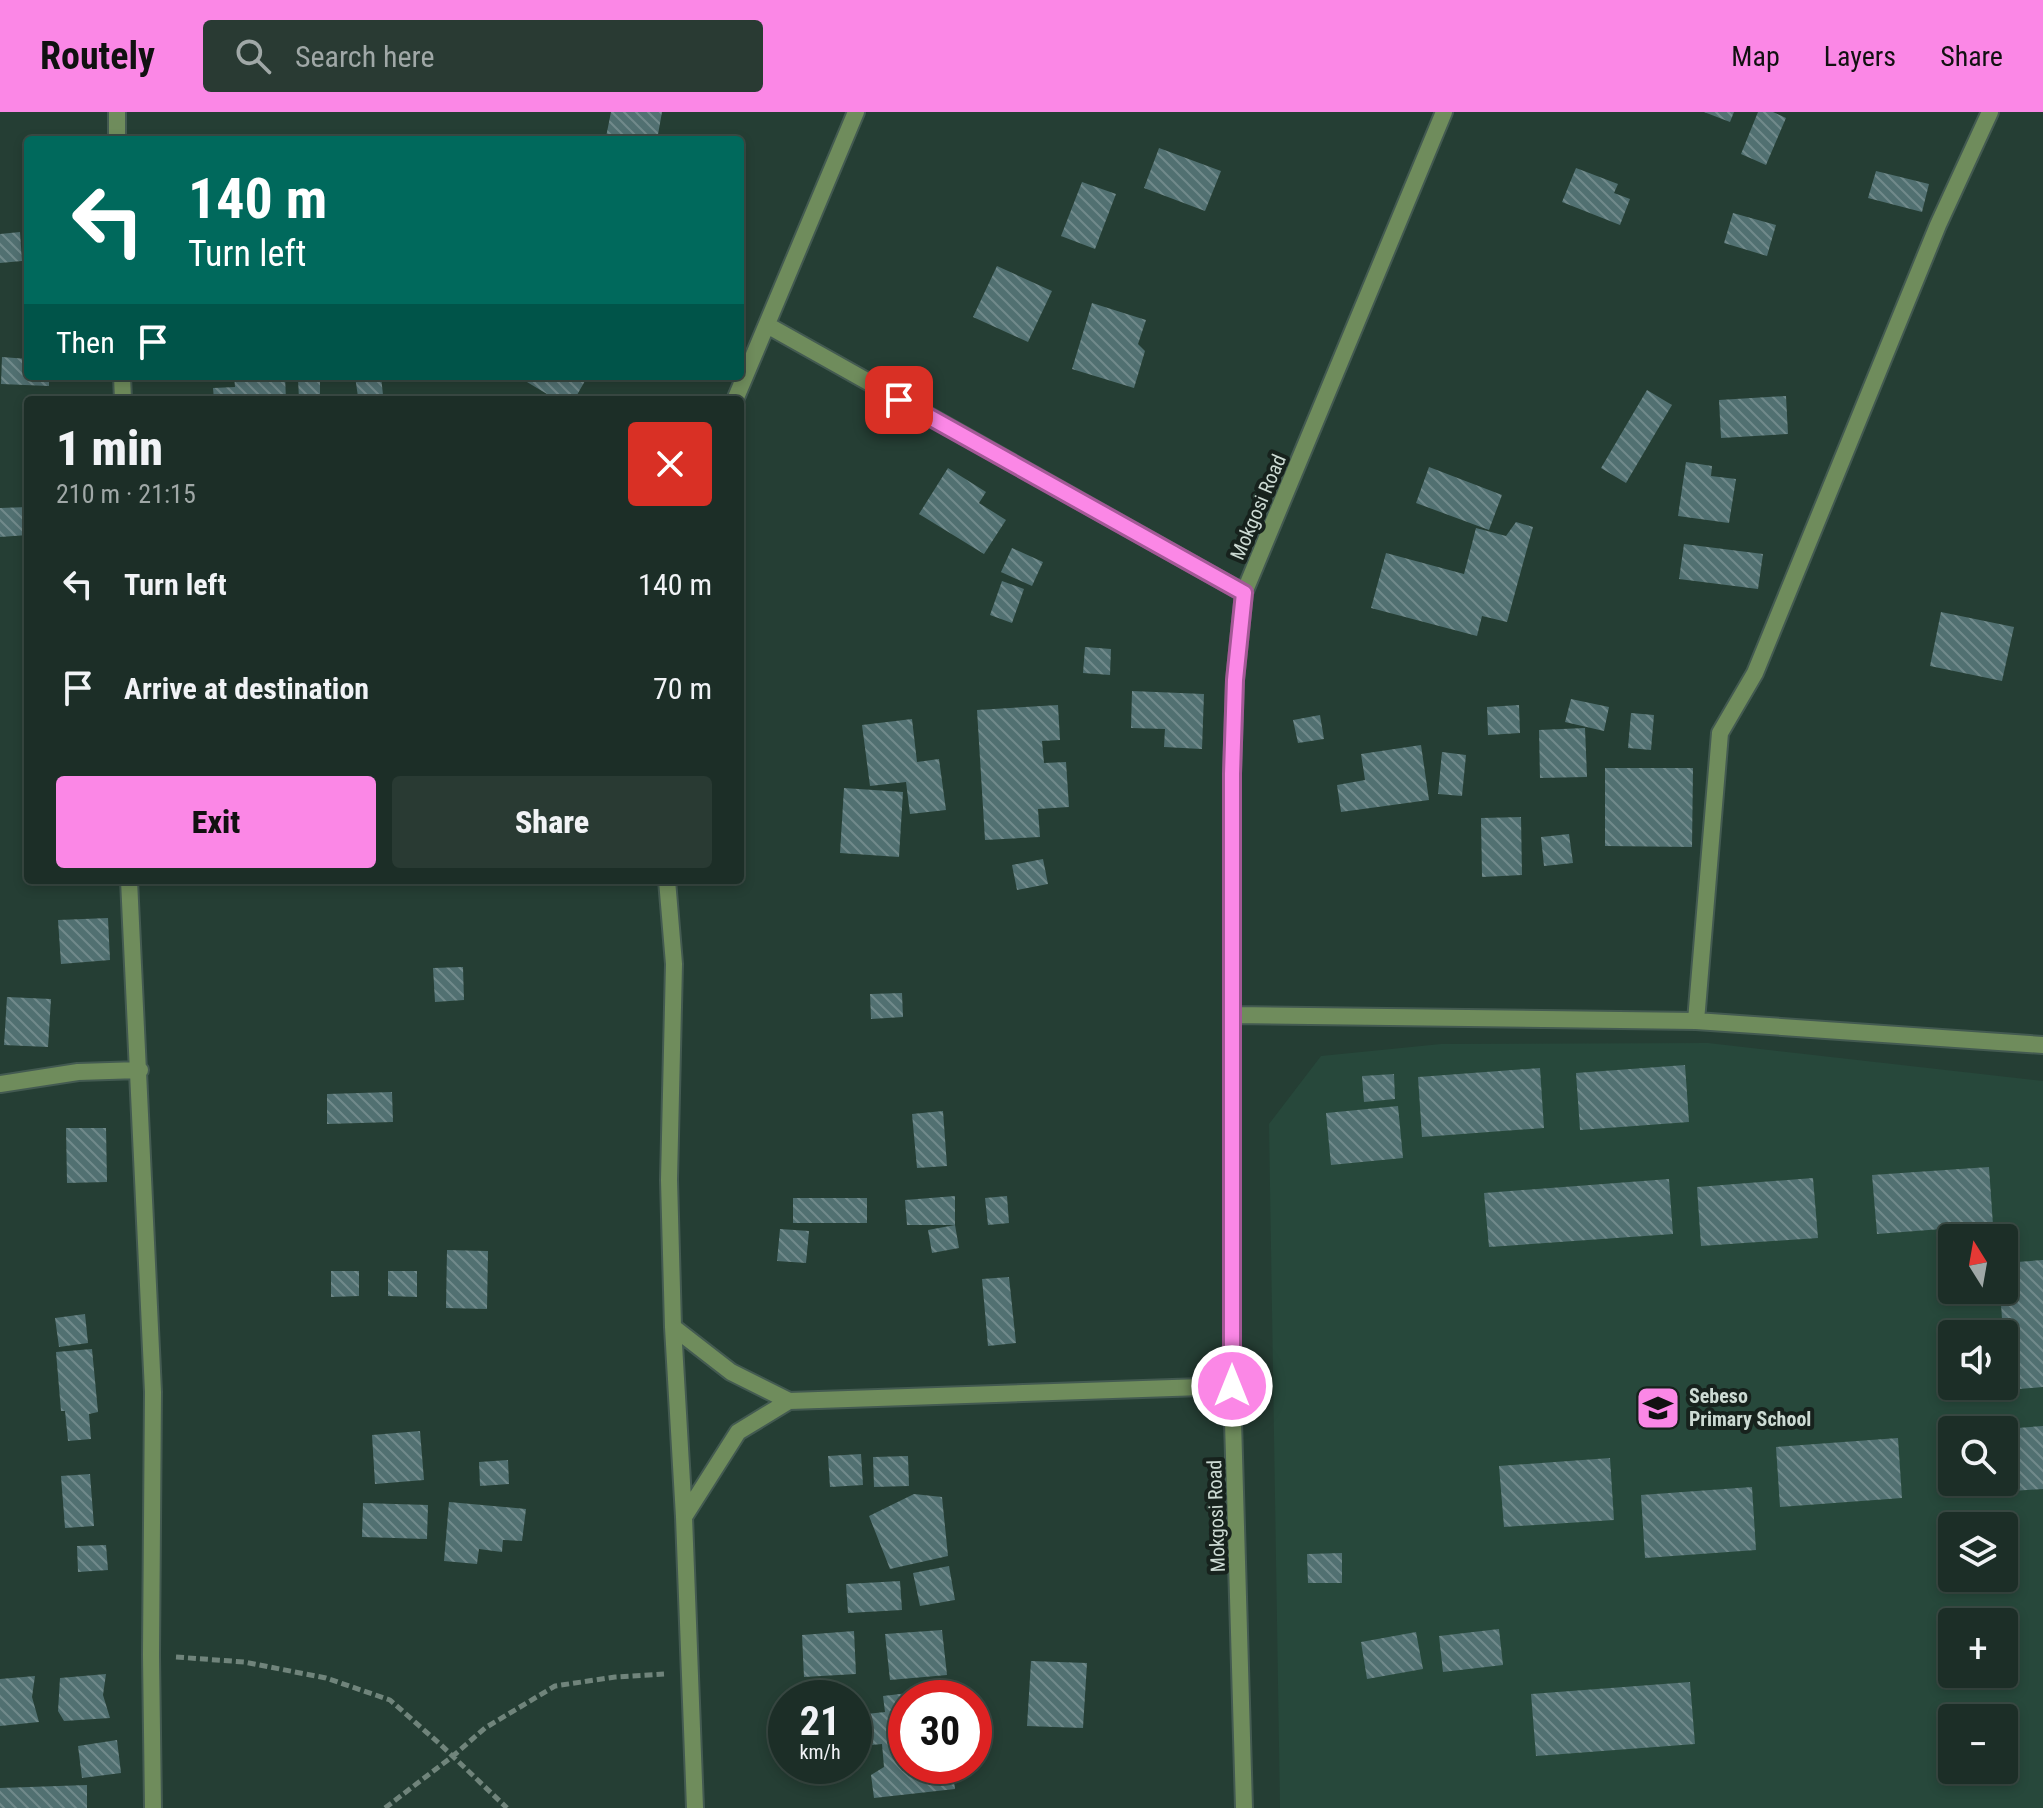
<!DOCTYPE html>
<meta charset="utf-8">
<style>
body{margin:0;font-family:"Roboto Condensed",sans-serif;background:#293a33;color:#f1f3f6;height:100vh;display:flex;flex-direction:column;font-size:30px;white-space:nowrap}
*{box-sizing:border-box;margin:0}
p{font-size:26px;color:#a0a8a7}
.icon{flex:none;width:44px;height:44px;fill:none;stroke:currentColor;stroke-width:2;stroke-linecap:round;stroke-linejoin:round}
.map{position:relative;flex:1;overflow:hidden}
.sheet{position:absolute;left:24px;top:284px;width:720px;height:488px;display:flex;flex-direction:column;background:#1c2e27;border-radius:8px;box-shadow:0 4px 12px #0003,0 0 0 2px #3a4a44}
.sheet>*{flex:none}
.hud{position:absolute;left:24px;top:24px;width:720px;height:244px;border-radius:8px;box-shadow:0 4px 12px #0003,0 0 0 2px #3a4a44;background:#00695c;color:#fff;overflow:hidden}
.needle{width:52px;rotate:349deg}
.buttons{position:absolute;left:1938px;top:1112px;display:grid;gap:16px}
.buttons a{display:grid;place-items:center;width:80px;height:80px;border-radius:8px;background:#1c2e27;box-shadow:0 4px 12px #0003,0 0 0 2px #3a4a44;font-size:40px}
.speed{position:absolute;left:768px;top:1568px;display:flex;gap:16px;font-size:40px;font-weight:700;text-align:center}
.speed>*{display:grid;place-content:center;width:104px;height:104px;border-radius:50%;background:#1c2e27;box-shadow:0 4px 12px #0003,0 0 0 2px #3a4a44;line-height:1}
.speed small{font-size:20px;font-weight:400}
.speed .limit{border:12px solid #d22;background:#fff;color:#111}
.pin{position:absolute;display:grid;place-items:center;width:68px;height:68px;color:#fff;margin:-34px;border-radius:16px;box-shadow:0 4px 12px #0006}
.me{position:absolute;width:88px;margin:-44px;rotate:0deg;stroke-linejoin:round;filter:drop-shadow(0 0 6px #0008)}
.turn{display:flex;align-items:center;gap:28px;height:168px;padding:0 32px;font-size:36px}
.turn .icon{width:104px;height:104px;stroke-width:2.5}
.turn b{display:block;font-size:56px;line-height:68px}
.then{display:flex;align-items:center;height:76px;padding:0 32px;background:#0003;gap:16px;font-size:30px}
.round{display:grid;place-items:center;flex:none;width:84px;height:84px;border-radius:8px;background:#293a33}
.summary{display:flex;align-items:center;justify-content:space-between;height:136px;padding:0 32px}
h1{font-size:48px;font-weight:800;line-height:60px}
.primary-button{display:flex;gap:16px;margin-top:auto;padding:16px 32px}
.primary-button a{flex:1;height:92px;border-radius:8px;background:#fb87e6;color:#111;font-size:32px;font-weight:800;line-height:92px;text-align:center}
.primary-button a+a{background:#293a33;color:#f1f3f6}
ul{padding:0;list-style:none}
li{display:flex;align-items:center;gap:24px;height:104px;padding:0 32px}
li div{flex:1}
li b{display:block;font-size:30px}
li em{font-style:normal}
header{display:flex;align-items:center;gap:48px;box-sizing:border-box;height:112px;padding:0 40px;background:#fb87e6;color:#111}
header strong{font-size:38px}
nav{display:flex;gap:44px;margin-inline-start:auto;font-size:28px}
.search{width:560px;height:72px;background:#293a33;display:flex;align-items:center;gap:20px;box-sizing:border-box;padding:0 28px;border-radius:8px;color:#a0a8a7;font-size:30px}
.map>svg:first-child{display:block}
.built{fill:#27483b;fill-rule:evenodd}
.building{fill:url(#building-back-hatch)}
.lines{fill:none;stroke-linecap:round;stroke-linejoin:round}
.minor-casing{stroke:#435a51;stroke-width:20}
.path{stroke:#70847b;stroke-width:5;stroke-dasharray:8 4;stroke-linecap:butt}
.minor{stroke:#6f8c5c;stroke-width:16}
.route-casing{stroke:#a35896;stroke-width:20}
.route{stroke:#fb87e6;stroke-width:14}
.labels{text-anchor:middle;stroke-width:8;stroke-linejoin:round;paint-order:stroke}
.street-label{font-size:20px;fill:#cddbd4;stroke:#17221d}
.poi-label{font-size:20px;font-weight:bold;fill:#cddbd4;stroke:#17221d;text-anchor:start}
</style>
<header>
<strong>Routely</strong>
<div class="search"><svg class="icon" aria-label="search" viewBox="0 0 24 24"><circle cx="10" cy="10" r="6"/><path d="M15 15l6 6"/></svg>Search here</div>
<nav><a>Map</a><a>Layers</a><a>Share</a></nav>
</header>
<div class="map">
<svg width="2043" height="1696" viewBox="0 0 2043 1696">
<defs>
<pattern id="building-back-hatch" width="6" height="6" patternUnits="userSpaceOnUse" patternTransform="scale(2)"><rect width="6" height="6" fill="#517071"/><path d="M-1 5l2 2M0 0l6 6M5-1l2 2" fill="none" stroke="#718a8b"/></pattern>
</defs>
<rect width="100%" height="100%" fill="#253e34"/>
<path class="built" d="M1708 931 2043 969V1696H1280L1269 1012 1321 944 1441 932ZM1952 1126H2004V1178H1952ZM1952 1222H2004V1274H1952ZM1952 1318H2004V1370H1952ZM1952 1414H2004V1466H1952ZM1952 1510H2004V1562H1952ZM1952 1606H2004V1658H1952Z"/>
<path class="building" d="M611 0H662L657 28H623L606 25Z
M1704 0H1734L1730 10Z
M1758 0H1773L1786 6 1766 53 1741 42Z
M1159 36 1221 59 1205 99 1144 76Z
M1576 56 1618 72 1614 81 1630 87 1620 113 1562 90Z
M1876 59 1929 72 1922 100 1868 86Z
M1082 70 1116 82 1095 137 1061 124Z
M1733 101 1776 113 1767 144 1724 131Z
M20 120 22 149 0 151V122Z
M997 154 1052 179 1028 230 973 205Z
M1092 191 1146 208 1138 232 1145 239 1134 276 1072 257Z
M2 245 28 247V264H49V274L1 272Z
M234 264H285L286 288H214L213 276 235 275Z
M355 264H381L383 283 358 285Z
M530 264H577L585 269 574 288H557L527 270Z
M320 265V288H299L298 266Z
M1647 278 1672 293 1626 371 1601 356Z
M1786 284 1788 322 1721 326 1719 288Z
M1686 350 1712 354 1711 364 1736 367 1729 411 1678 404Z
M1429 355 1502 383 1489 418 1416 391Z
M948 356 986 380 979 391 1006 408 984 442 919 402Z
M28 395V423L0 425V396Z
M1516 410 1533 415 1507 510 1482 504 1477 524 1371 496 1386 441 1464 462 1476 416 1506 424Z
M1684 432 1763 442 1758 477 1679 467Z
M1012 436 1043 450 1032 474 1001 460Z
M1002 469 1024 477 1012 511 990 503Z
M1941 500 2014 515 2002 569 1930 554Z
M1085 535 1111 537 1110 563 1083 561Z
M1132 579 1204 582 1202 637 1164 635 1165 617 1131 616Z
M1571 587 1609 595 1604 619 1565 610Z
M1058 593 1060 628 1042 629 1044 651 1066 650 1069 695 1038 697 1040 725 985 728 977 598Z
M1519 593 1520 621 1488 623 1487 595Z
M1631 601 1654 603 1651 638 1628 636Z
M1320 603 1324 627 1298 631 1293 608Z
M912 607 917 650 939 647 946 698 910 702 906 670 870 674 862 613Z
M1585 616 1587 665 1540 666 1539 618Z
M1421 633 1429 688 1341 700 1337 673 1365 668 1361 642Z
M1442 640 1466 643 1462 684 1438 682Z
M1605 656H1693L1692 735 1605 734Z
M844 676 903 680 899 745 840 741Z
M1521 705 1522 763 1482 765 1481 706Z
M1569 722 1573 751 1544 754 1541 725Z
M1043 747 1048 772 1017 778 1012 753Z
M108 806 110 848 61 852 58 808Z
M463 855 464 888 435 890 433 856Z
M902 881 903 905 871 907 870 882Z
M7 885 51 887 48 935 4 933Z
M1685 953 1689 1010 1580 1018 1576 961Z
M1540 956 1544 1016 1422 1025 1418 965Z
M1394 962 1395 987 1364 990 1362 964Z
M392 980 393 1010 327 1012V982Z
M1398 994 1403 1046 1331 1053 1326 1001Z
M943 999 947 1054 917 1056 912 1002Z
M66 1016H106L107 1070 67 1071Z
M1989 1055 1993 1113 1877 1122 1872 1063Z
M1813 1066 1818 1126 1701 1134 1697 1075Z
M1669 1067 1673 1122 1489 1135 1484 1081Z
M955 1084V1113H907L905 1088Z
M1007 1084 1009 1111 988 1113 985 1086Z
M793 1086H867V1111H793Z
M955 1113 959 1136 932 1141 928 1118Z
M780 1117 809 1119 806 1151 777 1149Z
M447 1138 488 1139 487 1197 446 1196Z
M2043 1148V1275L2007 1278 2000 1178H2004V1151Z
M331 1159H359V1184L331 1185Z
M388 1159H417V1185L388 1184Z
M1009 1165 1016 1231 988 1234 982 1167Z
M85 1202 88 1231 59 1235 55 1206Z
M92 1237 98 1300 89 1302 91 1327 68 1329 65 1299H61L56 1240Z
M2043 1314V1377L1941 1384 1936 1321 1952 1320V1370H2004V1317Z
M420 1319 424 1368 375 1372 372 1323Z
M1898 1326 1902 1386 1780 1395 1776 1335Z
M861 1342 863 1373 830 1375 828 1344Z
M908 1344 909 1374 874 1375 873 1345Z
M1610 1346 1614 1408 1504 1415 1499 1354Z
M508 1348 509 1372 480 1374 479 1350Z
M90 1362 94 1414 65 1416 61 1364Z
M1752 1375 1756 1438 1645 1446 1641 1383Z
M914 1382 942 1385 948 1444 890 1457 869 1404Z
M449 1390 526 1397 522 1429 503 1428 502 1440 479 1437 477 1452 444 1449Z
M363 1391 428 1393 427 1427 362 1425Z
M106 1433 108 1458 78 1460 77 1434Z
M1342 1441V1471H1308L1307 1442Z
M949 1454 955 1488 920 1494 913 1461Z
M900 1469 902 1498 848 1501 846 1472Z
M1499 1517 1503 1553 1443 1560 1439 1524Z
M942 1518 947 1563 890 1568 885 1522Z
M854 1519 856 1562 804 1565 802 1523Z
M1416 1520 1423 1557 1367 1567 1361 1530Z
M1031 1549 1087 1551 1083 1616 1027 1614Z
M106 1562 103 1583 110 1606 64 1609 58 1599 60 1566Z
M35 1564 32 1585 39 1610 0 1614V1567Z
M1690 1570 1695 1632 1536 1644 1531 1582Z
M934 1578 935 1586H906V1654H952L955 1677 874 1686 871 1663 884 1655 882 1632 871 1633 868 1611 858 1616 857 1603 885 1600 883 1584Z
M117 1628 121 1661 82 1666 78 1634Z
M87 1673V1696H0V1676Z"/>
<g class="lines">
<g class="minor-casing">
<path id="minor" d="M117 0V28
M767 213 1244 481
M122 264 123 288
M735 288 856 0
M129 768 153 1280 151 1543 153 1696
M667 768 674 852 669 1068 673 1215 684 1405 695 1696
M1233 903 1696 909 2043 933
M1696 909 1720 621 1755 561 1938 113 1990 0
M0 972 78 960 140 958
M673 1215 731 1260 789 1289 1232 1274
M684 1405 738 1320 789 1289
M1244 1696 1232 1274V662L1235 568 1244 481 1444 0"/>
</g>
<path class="path" d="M176 1545 244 1550 326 1566 390 1588 441 1633 507 1696
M385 1696 453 1644 485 1616 555 1574 615 1565 664 1562"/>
<use href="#minor" class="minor"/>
</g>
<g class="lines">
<g class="route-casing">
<path id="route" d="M899 288 1244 481 1235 568 1232 662V1274"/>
</g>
<use href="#route" class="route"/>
</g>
<defs>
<g id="school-square" transform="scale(2.3)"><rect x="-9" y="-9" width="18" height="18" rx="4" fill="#fb87e6" stroke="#17221d"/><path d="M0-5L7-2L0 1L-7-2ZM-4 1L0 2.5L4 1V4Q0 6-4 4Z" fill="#111"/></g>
</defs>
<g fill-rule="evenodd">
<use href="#school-square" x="1658" y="1296"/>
</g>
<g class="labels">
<g class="street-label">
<text transform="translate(1258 395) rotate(-67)" y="7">Mokgosi Road</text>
<text transform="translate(1216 1404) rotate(-92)" y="7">Mokgosi Road</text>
</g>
<g class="poi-label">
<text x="1689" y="1291">Sebeso<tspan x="1689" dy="23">Primary School</tspan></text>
</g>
</g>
</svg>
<div class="buttons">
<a><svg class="needle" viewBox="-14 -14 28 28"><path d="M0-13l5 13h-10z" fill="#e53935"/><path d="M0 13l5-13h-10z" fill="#a0a8a7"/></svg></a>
<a><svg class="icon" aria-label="sound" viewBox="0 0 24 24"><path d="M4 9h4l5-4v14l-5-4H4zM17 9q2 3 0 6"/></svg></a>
<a><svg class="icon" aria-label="search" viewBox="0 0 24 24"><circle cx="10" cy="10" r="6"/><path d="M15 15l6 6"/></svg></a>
<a><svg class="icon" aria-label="layers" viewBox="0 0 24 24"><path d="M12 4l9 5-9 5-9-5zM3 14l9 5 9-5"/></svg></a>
<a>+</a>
<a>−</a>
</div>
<div class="speed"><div>21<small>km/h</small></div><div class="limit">30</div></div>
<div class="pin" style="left:899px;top:288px;background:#d93025"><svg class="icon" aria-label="arrive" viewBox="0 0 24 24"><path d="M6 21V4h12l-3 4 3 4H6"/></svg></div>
<svg class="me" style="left:1232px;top:1274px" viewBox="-20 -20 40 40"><circle r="17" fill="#fb87e6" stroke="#fff" stroke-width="3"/><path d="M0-11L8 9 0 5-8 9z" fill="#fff"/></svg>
<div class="hud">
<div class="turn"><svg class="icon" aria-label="left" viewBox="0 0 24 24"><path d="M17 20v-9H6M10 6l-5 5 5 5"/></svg><div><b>140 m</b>Turn left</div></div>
<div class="then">Then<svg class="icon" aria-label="arrive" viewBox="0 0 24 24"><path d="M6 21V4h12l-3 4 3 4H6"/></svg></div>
</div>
<section class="sheet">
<div class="summary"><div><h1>1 min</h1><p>210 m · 21:15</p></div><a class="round" style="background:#d93025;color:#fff"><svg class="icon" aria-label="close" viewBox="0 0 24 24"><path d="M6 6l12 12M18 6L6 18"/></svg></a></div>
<ul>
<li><svg class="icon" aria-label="left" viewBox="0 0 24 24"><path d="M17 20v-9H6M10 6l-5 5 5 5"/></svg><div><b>Turn left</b></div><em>140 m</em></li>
<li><svg class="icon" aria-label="arrive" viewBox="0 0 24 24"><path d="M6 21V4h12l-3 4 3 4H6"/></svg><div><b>Arrive at destination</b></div><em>70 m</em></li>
</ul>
<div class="primary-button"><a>Exit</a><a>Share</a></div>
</section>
</div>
